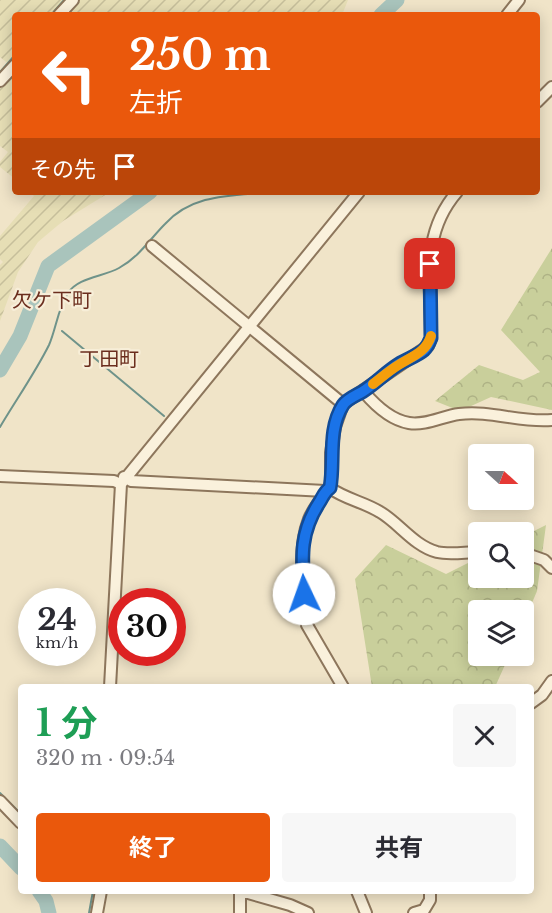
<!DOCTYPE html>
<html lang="ja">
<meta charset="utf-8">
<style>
body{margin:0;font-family:"Libre Baskerville","Noto Sans JP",serif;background:#f7f7f7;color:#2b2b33;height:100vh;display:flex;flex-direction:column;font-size:22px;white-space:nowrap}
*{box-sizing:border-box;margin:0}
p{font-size:20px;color:#7c7c81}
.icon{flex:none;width:33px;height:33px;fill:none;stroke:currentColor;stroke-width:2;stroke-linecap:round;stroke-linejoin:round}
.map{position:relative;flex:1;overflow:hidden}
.panel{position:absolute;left:18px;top:684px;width:516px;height:210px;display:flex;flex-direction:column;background:#fff;border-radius:6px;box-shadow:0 3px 15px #0003}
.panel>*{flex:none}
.hud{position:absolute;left:12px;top:12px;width:528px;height:183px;border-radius:6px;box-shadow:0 3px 15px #0003;background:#ea580c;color:#fff;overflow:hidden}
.needle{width:39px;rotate:111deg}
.controls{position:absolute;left:468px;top:444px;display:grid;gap:12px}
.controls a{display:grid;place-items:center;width:66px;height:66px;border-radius:6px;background:#fff;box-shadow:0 3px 15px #0003;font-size:30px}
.speed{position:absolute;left:18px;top:588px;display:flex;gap:12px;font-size:30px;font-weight:700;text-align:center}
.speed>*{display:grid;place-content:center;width:78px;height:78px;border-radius:50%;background:#fff;box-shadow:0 3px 15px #0003;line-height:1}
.speed small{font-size:15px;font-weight:400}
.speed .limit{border:9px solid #d22;background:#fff;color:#111}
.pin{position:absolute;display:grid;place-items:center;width:51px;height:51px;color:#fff;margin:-26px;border-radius:12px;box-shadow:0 3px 9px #0006}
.me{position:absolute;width:66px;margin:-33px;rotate:357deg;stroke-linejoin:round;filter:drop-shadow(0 0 4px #0008)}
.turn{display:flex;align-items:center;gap:21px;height:126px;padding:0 18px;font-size:27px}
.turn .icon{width:78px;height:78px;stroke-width:2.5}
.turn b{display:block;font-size:42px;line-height:51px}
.then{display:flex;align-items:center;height:57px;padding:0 18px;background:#0003;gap:12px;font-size:22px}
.round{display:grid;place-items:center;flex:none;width:63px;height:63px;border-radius:6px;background:#f7f7f7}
.head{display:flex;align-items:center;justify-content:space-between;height:102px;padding:0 18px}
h1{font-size:36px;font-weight:700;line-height:45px;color:#1e9e55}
.cta{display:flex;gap:12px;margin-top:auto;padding:12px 18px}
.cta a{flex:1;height:69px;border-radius:6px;background:#ea580c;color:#fff;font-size:24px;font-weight:700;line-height:69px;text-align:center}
.cta a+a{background:#f7f7f7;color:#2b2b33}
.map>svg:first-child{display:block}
.farmland{fill:url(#farmland-furrows)}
.forest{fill:url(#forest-crowns)}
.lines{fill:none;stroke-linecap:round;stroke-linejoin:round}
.stream{stroke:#6f938a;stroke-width:2}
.river{stroke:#a9c4bc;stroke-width:15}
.minor-casing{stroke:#8d765c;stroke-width:14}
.minor{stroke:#faf1dc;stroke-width:10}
.route-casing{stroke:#114b97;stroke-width:15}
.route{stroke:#1a73e8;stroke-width:10}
.slow{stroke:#f59e0b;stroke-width:10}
.labels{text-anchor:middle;stroke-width:4.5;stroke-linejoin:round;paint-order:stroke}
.quarter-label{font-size:20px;fill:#6b2e1e;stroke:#f7eed8}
</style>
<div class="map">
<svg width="552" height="913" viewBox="0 0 552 913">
<defs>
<pattern id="farmland-furrows" width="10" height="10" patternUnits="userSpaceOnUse" patternTransform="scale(1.5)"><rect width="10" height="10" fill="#e6deb5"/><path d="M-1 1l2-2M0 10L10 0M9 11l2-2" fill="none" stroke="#c6bf9b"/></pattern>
<pattern id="forest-crowns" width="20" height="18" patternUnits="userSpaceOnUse" patternTransform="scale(1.5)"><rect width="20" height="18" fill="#c9cf9b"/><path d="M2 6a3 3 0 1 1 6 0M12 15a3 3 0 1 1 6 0" fill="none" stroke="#aeb285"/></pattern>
</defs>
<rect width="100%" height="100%" fill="#f0e4c8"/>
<path class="farmland" d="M0 0H348L342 15H15V69L0 57Z
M15 70V179L0 167V162L8 152 0 146V87Z
M30 192H110L63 221 38 242 18 272 0 321V265L3 262 0 259V236L34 196Z"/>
<path class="forest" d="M552 248V410L491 397 460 411 435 401 479 365 523 380 540 372 501 330Z
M546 525 537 591 524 622V610H478V656H509L495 687H372L355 579 386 545 446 574 478 558V578H524V536Z"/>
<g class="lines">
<path class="stream" d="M51 15 64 0
M0 72 15 55
M62 331 164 416
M0 427C16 400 35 373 49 345 56 329 58 308 68 293 78 277 103 277 119 268 139 257 150 239 165 224 193 193 233 196 271 192
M0 793 21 814
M89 913 93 891"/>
<path class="river" d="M381 15 397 0
M0 370 20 336 48 266 150 192
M0 846 21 868
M39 891 46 901 49 913"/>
<g class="minor-casing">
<path id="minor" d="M59 15 73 0
M507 15 519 0
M0 81 15 65
M537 102 552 87
M152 246 343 404
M364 392C375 405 391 420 409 423 425 426 443 416 459 414 491 410 520 423 552 420
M0 476 114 481 121 484
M124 477 131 481 325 491 329 489
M330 488 331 480V453L335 427 343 404 428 346 431 338C432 284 419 236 457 192
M330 488C345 499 364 502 380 512 399 523 414 546 437 552 450 555 465 552 478 552
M325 491C321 501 313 509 309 519 297 549 303 594 307 625L343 687
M524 553 544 560 552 568
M110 687 121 484 359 192
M531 703 542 695 552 681
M0 801 21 823
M241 891 290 905 308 913
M357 891 366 913
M97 913 101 891
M240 913V891
M414 913 424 910 430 900V891"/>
</g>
<use href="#minor" class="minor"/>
</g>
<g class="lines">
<g class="route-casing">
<path id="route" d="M304 594C302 559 299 534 319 503 323 497 324 492 330 488 335 462 327 430 343 405 347 399 355 396 362 392 375 384 386 372 399 364 407 359 417 356 424 350 428 346 429 343 431 338L430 264"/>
</g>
<use href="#route" class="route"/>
<path class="slow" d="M373 384C382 377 390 370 400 364 413 356 426 352 431 336"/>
</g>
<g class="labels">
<g class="quarter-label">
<text x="52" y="307">欠ケ下町</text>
<text x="109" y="366">丁田町</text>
</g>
</g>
</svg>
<div class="controls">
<a><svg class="needle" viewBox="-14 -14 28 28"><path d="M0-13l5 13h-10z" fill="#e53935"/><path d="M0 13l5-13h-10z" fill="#7c7c81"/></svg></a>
<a><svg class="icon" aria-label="search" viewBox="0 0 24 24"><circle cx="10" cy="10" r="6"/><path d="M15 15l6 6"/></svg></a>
<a><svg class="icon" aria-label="layers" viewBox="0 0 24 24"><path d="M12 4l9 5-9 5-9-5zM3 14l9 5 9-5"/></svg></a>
</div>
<div class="speed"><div>24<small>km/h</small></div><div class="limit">30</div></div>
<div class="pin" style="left:430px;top:264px;background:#d93025"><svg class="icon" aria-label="arrive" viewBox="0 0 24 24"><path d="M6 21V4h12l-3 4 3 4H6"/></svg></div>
<svg class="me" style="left:304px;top:594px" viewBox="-20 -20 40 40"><circle r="19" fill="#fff"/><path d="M0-13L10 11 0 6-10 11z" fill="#1a73e8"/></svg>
<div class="hud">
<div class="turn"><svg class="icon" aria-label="left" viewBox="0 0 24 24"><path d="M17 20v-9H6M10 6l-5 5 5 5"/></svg><div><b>250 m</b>左折</div></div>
<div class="then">その先<svg class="icon" aria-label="arrive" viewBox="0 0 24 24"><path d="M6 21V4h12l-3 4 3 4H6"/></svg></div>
</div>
<section class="panel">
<div class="head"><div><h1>1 分</h1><p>320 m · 09:54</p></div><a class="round"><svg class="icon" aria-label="close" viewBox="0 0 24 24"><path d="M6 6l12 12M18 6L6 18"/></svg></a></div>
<div class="cta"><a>終了</a><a>共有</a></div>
</section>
</div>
